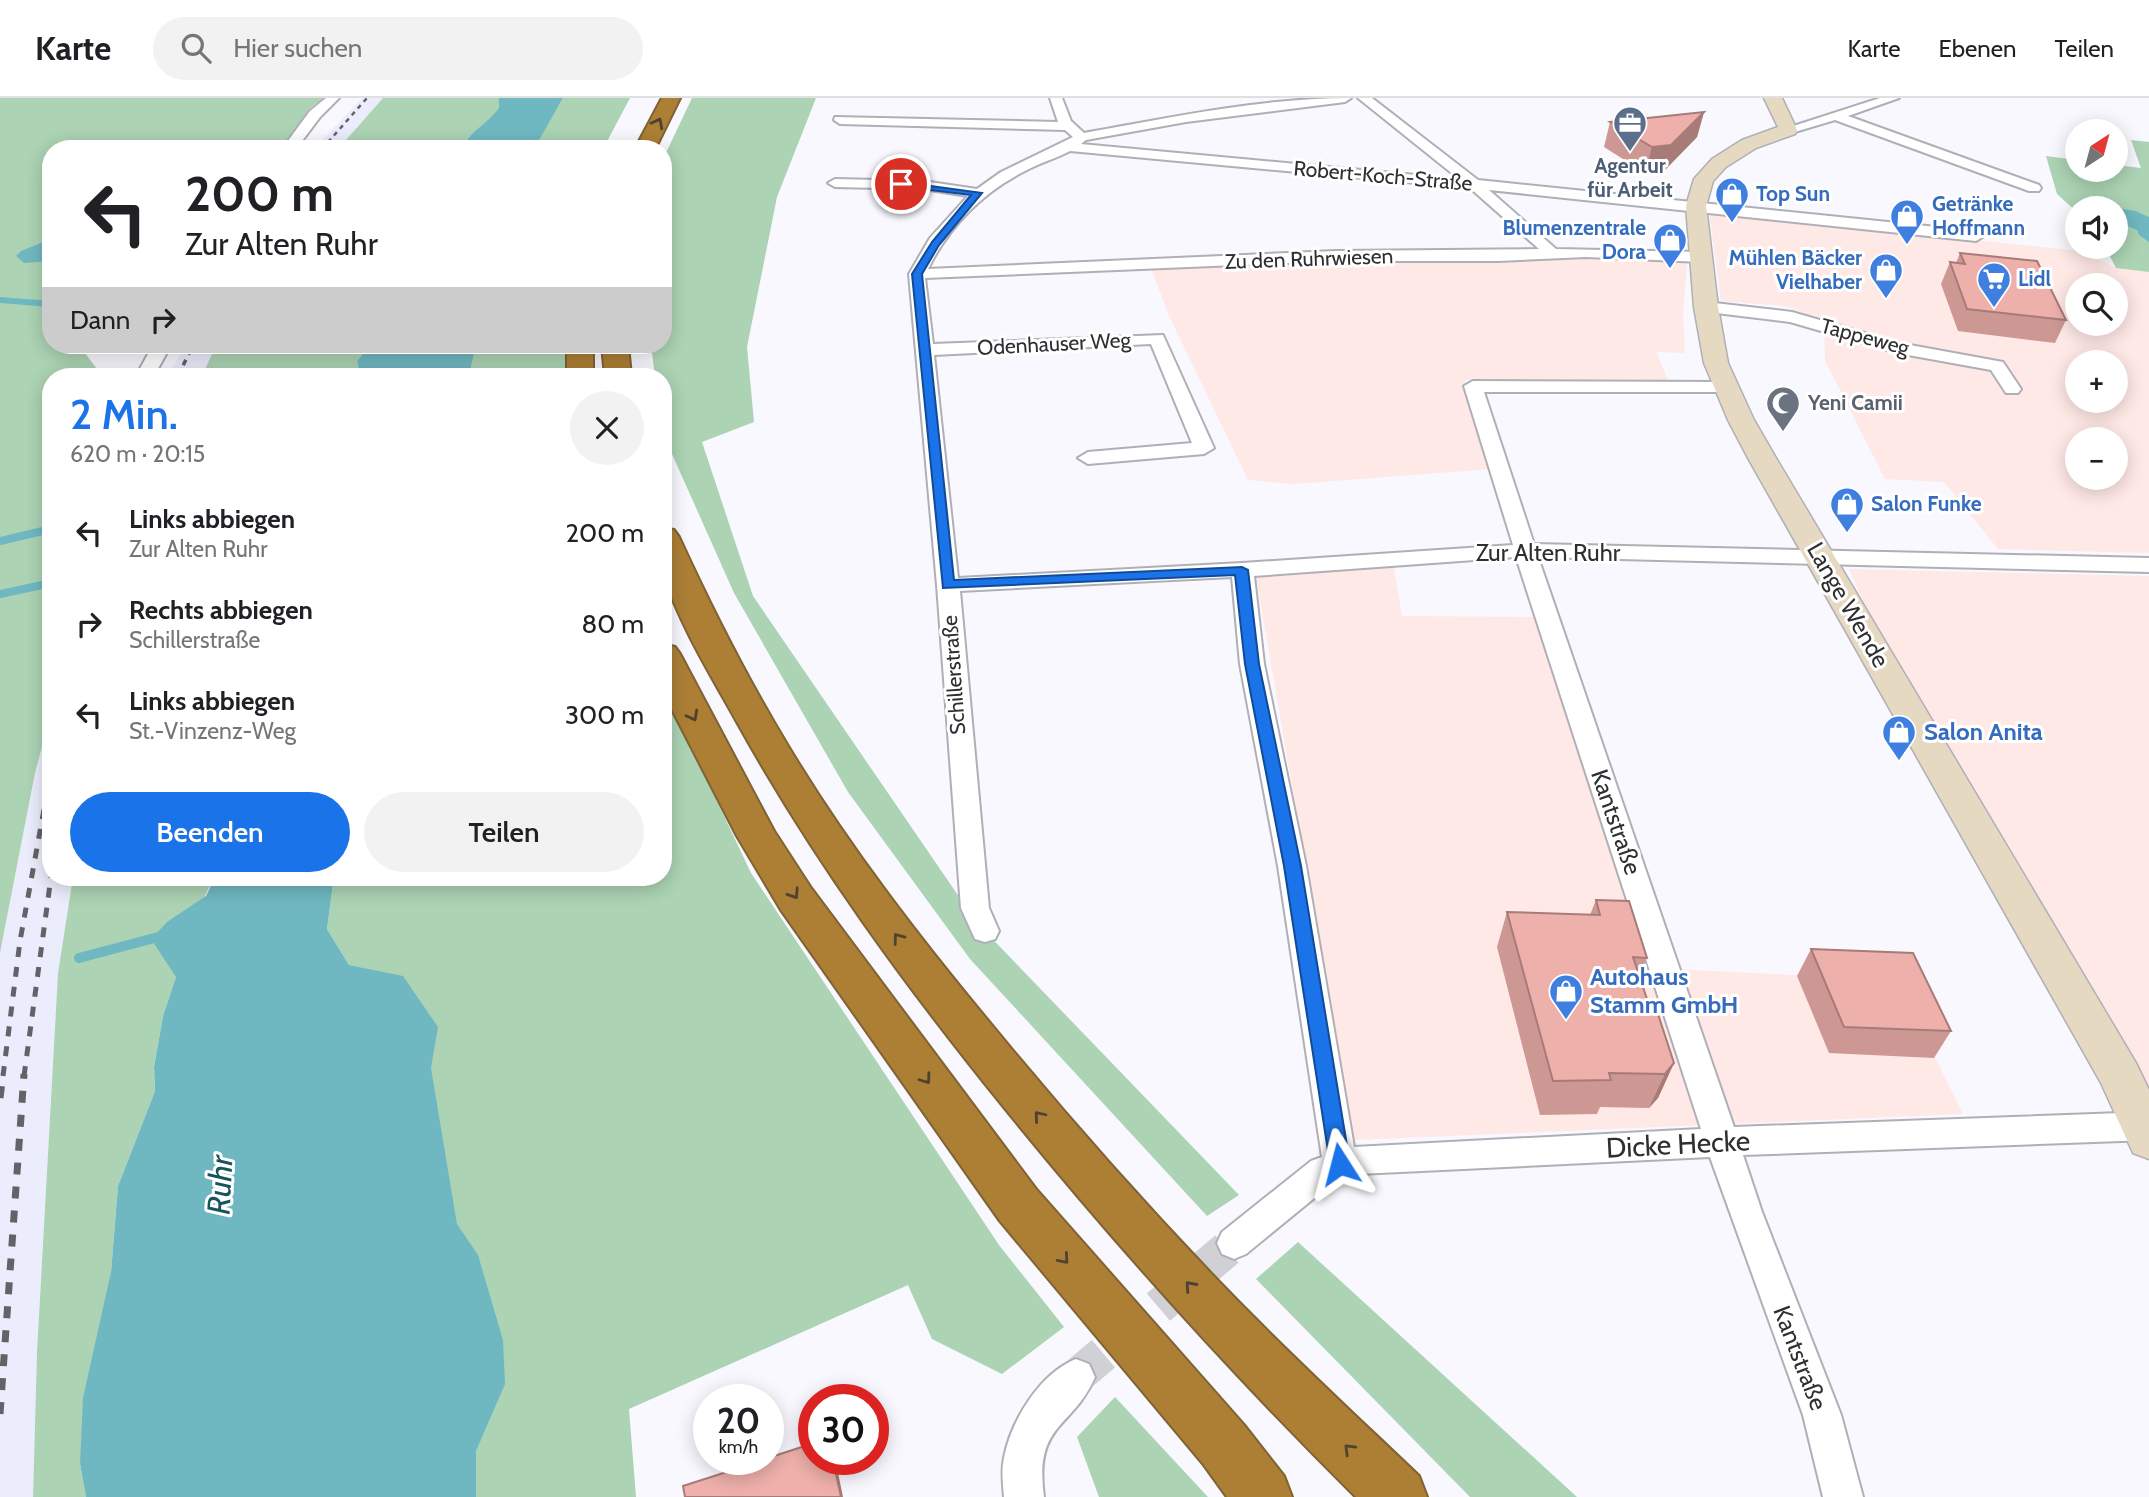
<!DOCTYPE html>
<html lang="de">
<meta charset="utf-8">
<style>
body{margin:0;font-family:Cabin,sans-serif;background:#f2f2f2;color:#202124;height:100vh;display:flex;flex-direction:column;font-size:26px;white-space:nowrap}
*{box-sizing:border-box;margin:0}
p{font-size:23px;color:#757577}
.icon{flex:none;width:38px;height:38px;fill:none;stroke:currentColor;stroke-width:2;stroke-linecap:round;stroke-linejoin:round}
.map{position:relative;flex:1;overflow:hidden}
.sheet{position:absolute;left:42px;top:270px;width:630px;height:518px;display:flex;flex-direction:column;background:#fff;border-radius:28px;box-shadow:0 4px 18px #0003}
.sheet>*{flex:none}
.hud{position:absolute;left:42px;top:42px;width:630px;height:214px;border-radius:28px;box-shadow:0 4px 18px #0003;background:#fff;color:#202124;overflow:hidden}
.needle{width:46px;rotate:36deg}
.controls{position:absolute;left:2065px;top:21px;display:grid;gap:14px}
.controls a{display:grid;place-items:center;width:63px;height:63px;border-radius:50%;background:#fff;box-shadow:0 4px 18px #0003;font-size:35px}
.speed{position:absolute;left:693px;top:1286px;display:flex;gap:14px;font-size:35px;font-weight:700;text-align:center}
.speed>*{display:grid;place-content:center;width:91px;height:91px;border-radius:50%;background:#fff;box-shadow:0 4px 18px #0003;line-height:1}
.speed small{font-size:18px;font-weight:400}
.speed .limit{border:10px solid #d22;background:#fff;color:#111}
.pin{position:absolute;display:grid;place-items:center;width:60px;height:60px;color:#fff;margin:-30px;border:4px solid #fff;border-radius:50%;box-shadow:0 2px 7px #0007}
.me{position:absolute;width:77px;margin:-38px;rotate:351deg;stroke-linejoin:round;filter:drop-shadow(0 0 5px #0008)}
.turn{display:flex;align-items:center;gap:24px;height:147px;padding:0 28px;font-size:32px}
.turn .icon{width:91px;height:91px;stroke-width:2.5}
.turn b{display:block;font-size:49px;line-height:60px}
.then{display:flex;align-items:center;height:66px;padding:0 28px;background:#0003;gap:14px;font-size:26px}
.round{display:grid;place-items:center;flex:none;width:74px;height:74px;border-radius:37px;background:#f2f2f2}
.summary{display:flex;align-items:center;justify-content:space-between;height:119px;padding:0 28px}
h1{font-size:42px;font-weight:600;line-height:52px;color:#1a73e8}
.primary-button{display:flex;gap:14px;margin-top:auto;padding:14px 28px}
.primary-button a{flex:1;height:80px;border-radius:42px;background:#1a73e8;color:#fff;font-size:28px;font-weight:600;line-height:80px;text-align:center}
.primary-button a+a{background:#f2f2f2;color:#202124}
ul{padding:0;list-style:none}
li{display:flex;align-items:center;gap:21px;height:91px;padding:0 28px}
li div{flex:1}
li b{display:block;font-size:26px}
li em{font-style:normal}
header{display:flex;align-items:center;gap:42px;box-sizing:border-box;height:98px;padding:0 35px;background:#fff;border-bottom:2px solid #e0e0e0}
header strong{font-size:33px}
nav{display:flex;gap:38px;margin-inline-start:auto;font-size:24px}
.search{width:490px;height:63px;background:#f2f2f2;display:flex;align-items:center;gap:18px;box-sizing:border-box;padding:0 24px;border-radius:38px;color:#757577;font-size:26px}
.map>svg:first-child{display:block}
.commercial{fill:#ffe9e6;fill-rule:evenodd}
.built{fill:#ecedfc}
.green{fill:#acd3b4}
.water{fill:#70b8c1}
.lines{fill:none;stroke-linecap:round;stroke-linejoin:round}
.stream-far2{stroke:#70b8c1;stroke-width:6}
.stream-far1{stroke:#70b8c1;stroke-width:8}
.stream{stroke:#70b8c1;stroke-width:10}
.street-tunnel{stroke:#d0d0d5;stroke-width:36;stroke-dasharray:36 18;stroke-linecap:butt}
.street-casing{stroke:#afb0b7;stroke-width:4}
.secondary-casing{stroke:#afb0b7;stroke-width:3}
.highway-casing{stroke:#806334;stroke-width:4}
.street{fill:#fff;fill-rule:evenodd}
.secondary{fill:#e6d9c2;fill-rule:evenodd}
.highway{fill:#ac7f35;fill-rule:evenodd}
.rail-far3{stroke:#636367;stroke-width:2.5;stroke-dasharray:4.5 4.5;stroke-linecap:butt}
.rail-far2{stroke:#636367;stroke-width:3.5;stroke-dasharray:6 6;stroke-linecap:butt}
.rail-far1{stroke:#636367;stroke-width:5;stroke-dasharray:10 10;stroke-linecap:butt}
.rail{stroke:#636367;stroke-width:7;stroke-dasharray:12 12;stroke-linecap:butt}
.wall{fill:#cd9793}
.shaded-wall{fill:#a77b78}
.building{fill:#eeb0ab;stroke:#a77b78;stroke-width:2}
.oneway{stroke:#4e4333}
.route{fill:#1a73e8;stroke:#114b97;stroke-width:2}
.labels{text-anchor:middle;stroke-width:6;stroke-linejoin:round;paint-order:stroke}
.far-service-label{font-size:21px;font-weight:bold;fill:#4e5e75;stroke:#fff}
.far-street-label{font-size:21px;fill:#2f2f32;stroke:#fff}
.far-shop-label{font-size:21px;font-weight:bold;fill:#366cbe;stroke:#fff;text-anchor:start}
.far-worship-label{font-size:21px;font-weight:bold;fill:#5b616d;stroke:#fff;text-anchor:start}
.street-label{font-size:24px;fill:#2f2f32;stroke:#fff}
.shop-label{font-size:24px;font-weight:bold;fill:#366cbe;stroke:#fff;text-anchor:start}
.near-street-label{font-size:28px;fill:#2f2f32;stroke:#fff}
.near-water-label{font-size:32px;font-style:italic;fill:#17555c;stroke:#fff}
</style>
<header>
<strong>Karte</strong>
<div class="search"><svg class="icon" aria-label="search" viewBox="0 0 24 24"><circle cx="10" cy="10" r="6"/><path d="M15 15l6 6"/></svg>Hier suchen</div>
<nav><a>Karte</a><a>Ebenen</a><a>Teilen</a></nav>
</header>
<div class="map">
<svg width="2149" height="1399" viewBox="0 0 2149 1399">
<rect width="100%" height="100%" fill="#f8f8fe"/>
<path class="commercial" d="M1709 114 2080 153 2116 170 2149 174V455L1998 451 1944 384 1885 381 1825 263 1824 222 1784 208 1721 203ZM2077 187H2116V226H2077ZM2077 264H2116V303H2077ZM2077 341H2116V380H2077Z
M1545 160 1687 164 1683 219 1685 255 1656 254 1670 286 1467 282 1462 286 1491 371 1294 386 1248 382 1169 218 1151 170 1335 162Z
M1393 466 1402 518 1535 519 1624 795 1653 870 1897 882 1963 1016 1353 1042 1256 479Z
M1849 471 2149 478V991L1866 510Z"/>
<path class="built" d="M362 0H383L338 51H314Z
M185 247H216L202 278H168Z
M51 615V779H73L58 875 37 1254 33 1399H0V855L35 675Z"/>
<path class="green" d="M0 0H323L310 10 281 51H51V247H87L85 255 97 271 93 278H51V615L35 675 0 855Z
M383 0H499L500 10C487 26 470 33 461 51H338Z
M563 0H630L603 51H533Z
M692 0H816L777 99 747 249 754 324 702 344 753 498 977 825 1239 1097 1207 1118 970 861 848 694 734 495 664 338 663 278H655L651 247H663V61Z
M2131 42 2149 44V174L2116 170 2105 149H2116V110H2077V114L2057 96 2046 58 2077 62V72H2116V67L2141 70Z
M216 247H370L357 263 360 278H202Z
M476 247H567L570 278H469Z
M663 589 751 775 999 1147 1064 1229 1002 1276 932 1241 908 1187 629 1311 636 1399H476V1353L403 879 349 867 327 831 334 779H663Z
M73 779H214L204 800 168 823 176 879 163 918 154 969 155 993 118 1088 111 1174 80 1366 86 1399H33L37 1254 58 875Z
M1298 1144 1577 1399H1470L1256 1181Z
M1115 1299 1208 1399H1099L1077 1339Z"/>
<path class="water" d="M499 0H563L534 51H461C470 33 487 26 499 10Z
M2112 109 2135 113 2149 119V144L2139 137 2137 132 2116 123V110H2108Z
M51 141V163L24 165 16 158 21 153Z
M370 247H476L469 278H360L357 263Z
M215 779H334L327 831 349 867 403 878 438 929 431 970 457 1126 478 1157 503 1242 505 1286 476 1353V1399H86L80 1366 83 1300 111 1174 118 1088 155 993 154 969 163 918 176 879 151 841 168 823 206 798Z"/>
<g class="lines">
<path class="stream-far2" d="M0 202 51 206"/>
<path class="stream-far1" d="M0 443 51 431
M0 496 47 486"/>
<path class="stream" d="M79 860 162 838"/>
<path class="street-tunnel" d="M1076 1279 1234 1145"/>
<g class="street-casing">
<path id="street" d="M326 0H339L320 19 296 51H282L310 13Z
M1050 0H1062L1071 23 1084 35C1172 19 1262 0 1351 0L1345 4 1186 24 1086 42 1081 46 1459 81 1358 0H1372L1478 82 1976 133 1984 138 1976 143 1489 92 1556 151 1702 154 1710 159 1702 164 1586 159 1498 163H1335L925 180 933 246 1163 237 1214 350 1204 356 1088 366 1078 360 1088 354 1192 345 1151 246 934 257 958 480 1242 465 1513 447 1464 288 1473 283 1726 284 1735 289 1726 294H1484L1534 446 2149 460V474L1538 459 1734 1029 2149 1014V1042L1743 1057 1762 1114 1841 1317 1863 1399H1823L1803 1317 1710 1059 1359 1076 1334 1084 1246 1156 1234 1161 1222 1156 1217 1145 1222 1134 1311 1063 1322 1059 1278 768 1240 566 1232 479 960 493 989 810 999 833 995 841 985 844 975 841 961 810 937 487 909 176 930 140 968 98 923 91 835 89 828 85 835 81 923 83 977 91 1001 74 1073 39 1065 32 840 26 834 22 835 19 1058 24ZM1070 53 1470 90 1539 151 1335 153 928 171C949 128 983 94 1025 73 1039 65 1055 61 1070 53ZM1516 459 1701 1031 1354 1049 1306 768 1264 566 1254 478Z
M1880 0H1899L1848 18 2039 87 2041 90 2039 93H2029L1835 22 1788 36 1781 32Z
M1706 204 1792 214 1899 245 2003 264 2021 291 2018 295H2006L1991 272 1897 255 1790 224 1700 213 1698 209 1700 205Z
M153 247H171L154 278H136Z
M1076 1261 1089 1266 1095 1279C1072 1332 1034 1324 1044 1399H1004C1003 1386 1001 1373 1004 1360 1011 1323 1040 1275 1076 1261Z"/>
</g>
<g class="secondary-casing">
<path id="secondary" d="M1764 0H1782L1797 32 1795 36 1756 50 1726 69 1713 83 1706 108 1718 209 1728 265 1754 322 1776 360 2136 965 2149 992V1061L2133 1055 2101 985 1748 360 1728 322 1704 265 1694 209 1686 108 1694 81 1712 61 1742 42 1778 29Z"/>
</g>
<g class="highway-casing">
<path id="highway" d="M662 0H680L655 51H635Z
M567 247H593V278H567Z
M602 247H628L631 278H605Z
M663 430 674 432 679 439C712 511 747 580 788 648 848 748 920 841 995 931 1069 1021 1147 1109 1228 1193 1290 1257 1355 1317 1419 1378L1427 1399H1356C1231 1275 1114 1145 1003 1008 905 887 813 761 737 624 712 579 680 527 664 478 660 464 663 445 663 430Z
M663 546 675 549 680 556 774 733 811 790 1036 1091 1244 1327 1284 1378 1292 1399H1227L1204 1367 1000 1123 781 812 737 738 663 594Z"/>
</g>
<use href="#street" class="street"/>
<use href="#secondary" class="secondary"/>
<use href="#highway" class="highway"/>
<path class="rail-far3" d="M322 51 367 0"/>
<path class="rail-far2" d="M178 278 193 247"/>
<path class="rail-far1" d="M3 978 20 843 51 673
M24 978 51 779"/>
<path class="rail" d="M0 1000 3 976
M0 1316 24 976"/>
</g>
<path class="wall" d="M1704 14 1697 39 1664 73 1645 75 1604 49 1610 24Z
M1960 155 2066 222 2055 245 1958 233 1941 186 1950 164 1956 165Z
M1596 802 1647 860 1639 878 1650 910 1674 965 1658 1000 1649 1010 1600 1009 1597 1016 1540 1017 1497 849 1507 814 1590 817Z
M1811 851 1951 933 1934 960 1829 955 1797 878Z"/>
<path class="shaded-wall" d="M1704 14 1697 39 1664 73 1645 75 1652 49Z
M1674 965 1658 1000 1649 1010 1665 976Z
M833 1362H834L837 1370 843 1399H841Z"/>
<path class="building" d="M1704 14 1671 47 1652 49 1610 24Z
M1960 155 2037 163 2066 222 1967 211 1950 164 1965 166Z
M1596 802 1629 803 1647 860 1633 859 1650 910H1656L1674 965 1665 976 1609 975 1611 982 1553 983 1507 814 1600 817Z
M1811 851 1913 855 1951 933 1844 929Z
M814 1345V1362H833L841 1399H685L683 1388 764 1362H768V1360Z"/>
<defs><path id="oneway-chevron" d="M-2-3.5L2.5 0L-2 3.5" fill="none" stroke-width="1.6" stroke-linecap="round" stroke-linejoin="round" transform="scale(1.75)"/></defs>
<g class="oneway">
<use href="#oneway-chevron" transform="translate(658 25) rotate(-62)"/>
<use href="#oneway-chevron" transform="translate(693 618) rotate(62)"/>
<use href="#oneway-chevron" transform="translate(794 796) rotate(57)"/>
<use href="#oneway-chevron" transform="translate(898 840) rotate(-127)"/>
<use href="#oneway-chevron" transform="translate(926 981) rotate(54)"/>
<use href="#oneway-chevron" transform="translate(1039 1018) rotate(-130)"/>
<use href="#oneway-chevron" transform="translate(1064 1161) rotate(49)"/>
<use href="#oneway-chevron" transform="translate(1190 1188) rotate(-132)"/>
<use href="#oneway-chevron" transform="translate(1349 1351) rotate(-135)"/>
</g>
<path class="route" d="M901 84 982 95 939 147 922 176 954 482 1242 469 1248 472 1259 566 1301 768 1350 1066 1347 1072 1340 1075 1333 1072 1330 1066 1284 768 1245 566 1235 477 943 490 912 176 932 144 971 97 898 88Z"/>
<defs>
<g id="office-pin" transform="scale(1.75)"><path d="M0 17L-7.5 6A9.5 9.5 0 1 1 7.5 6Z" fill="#5c6f8a" stroke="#fff"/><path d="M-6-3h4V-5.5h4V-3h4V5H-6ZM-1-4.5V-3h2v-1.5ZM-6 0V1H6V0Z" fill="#fff"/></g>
<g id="shop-pin" transform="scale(1.75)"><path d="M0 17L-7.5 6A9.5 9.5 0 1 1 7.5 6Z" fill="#3f7fe0" stroke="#fff"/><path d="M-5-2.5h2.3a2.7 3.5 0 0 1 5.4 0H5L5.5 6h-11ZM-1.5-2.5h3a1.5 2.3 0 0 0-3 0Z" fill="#fff"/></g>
<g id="supermarket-pin" transform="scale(1.75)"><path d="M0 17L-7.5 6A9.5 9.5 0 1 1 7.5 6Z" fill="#3f7fe0" stroke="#fff"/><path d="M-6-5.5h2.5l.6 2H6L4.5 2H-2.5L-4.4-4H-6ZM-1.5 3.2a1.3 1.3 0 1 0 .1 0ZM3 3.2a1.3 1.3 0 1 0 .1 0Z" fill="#fff"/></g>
<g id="mosque-pin" transform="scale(1.75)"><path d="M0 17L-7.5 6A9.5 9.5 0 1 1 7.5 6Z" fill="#6b7280" stroke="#fff"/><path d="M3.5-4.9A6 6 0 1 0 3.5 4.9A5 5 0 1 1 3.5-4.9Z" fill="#fff"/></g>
</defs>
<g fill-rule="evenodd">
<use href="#office-pin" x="1630" y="25"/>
<use href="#shop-pin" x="1732" y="96"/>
<use href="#shop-pin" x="1907" y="118"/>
<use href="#shop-pin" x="1670" y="142"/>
<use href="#shop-pin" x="1886" y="172"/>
<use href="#supermarket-pin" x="1994" y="181"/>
<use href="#mosque-pin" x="1783" y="305"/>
<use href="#shop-pin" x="1847" y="406"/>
<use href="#shop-pin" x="1899" y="634"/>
<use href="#shop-pin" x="1566" y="893"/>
</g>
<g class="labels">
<g class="far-service-label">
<text x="1630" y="75">Agentur<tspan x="1630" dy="24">für Arbeit</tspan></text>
</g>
<g class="far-street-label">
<text transform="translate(1383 78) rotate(5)" y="7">Robert-Koch-Straße</text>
<text transform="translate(1309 161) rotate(-2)" y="7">Zu den Ruhrwiesen</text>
<text transform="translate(1865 239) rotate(15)" y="7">Tappeweg</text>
<text transform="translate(1054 246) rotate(-3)" y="7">Odenhauser Weg</text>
<text transform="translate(954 577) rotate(-94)" y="7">Schillerstraße</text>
</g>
<g class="far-shop-label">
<text x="1756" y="103">Top Sun</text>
<text x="1932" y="113">Getränke<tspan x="1932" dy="24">Hoffmann</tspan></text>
<text x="1646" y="137" text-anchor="end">Blumenzentrale<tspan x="1646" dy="24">Dora</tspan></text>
<text x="1862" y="167" text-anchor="end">Mühlen Bäcker<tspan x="1862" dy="24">Vielhaber</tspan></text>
<text x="2018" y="188">Lidl</text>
<text x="1871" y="413">Salon Funke</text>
</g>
<g class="far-worship-label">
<text x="1808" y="312">Yeni Camii</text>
</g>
<g class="street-label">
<text x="1548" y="463">Zur Alten Ruhr</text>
<text transform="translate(1848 507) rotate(60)" y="8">Lange Wende</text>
<text transform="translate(1616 724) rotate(71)" y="8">Kantstraße</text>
<text transform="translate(1800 1260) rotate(69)" y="8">Kantstraße</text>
</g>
<g class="shop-label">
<text x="1924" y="642">Salon Anita</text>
<text x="1590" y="887">Autohaus<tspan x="1590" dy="28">Stamm GmbH</tspan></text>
</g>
<g class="near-street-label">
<text transform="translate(1678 1046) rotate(-3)" y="10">Dicke Hecke</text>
</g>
<g class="near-water-label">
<text transform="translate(220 1087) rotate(-87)" y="11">Ruhr</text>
</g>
</g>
</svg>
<div class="controls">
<a><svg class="needle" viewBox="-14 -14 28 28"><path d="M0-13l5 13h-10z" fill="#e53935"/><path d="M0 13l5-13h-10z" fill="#757577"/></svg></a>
<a><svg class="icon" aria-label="sound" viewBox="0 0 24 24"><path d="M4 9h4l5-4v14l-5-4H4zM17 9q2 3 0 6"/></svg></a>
<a><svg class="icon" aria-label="search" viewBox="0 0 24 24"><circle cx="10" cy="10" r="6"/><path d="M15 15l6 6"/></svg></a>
<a>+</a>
<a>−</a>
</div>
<div class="speed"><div>20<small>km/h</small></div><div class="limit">30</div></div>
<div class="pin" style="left:901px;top:86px;background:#d93025"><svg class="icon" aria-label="arrive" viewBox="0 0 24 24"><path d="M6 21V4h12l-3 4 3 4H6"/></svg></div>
<svg class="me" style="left:1340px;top:1066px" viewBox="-20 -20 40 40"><path d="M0-17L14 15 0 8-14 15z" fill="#1a73e8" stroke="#fff" stroke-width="4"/></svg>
<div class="hud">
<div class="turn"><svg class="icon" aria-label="left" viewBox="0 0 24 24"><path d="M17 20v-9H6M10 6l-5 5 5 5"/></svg><div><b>200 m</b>Zur Alten Ruhr</div></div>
<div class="then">Dann<svg class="icon" aria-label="right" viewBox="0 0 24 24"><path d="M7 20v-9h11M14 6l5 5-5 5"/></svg></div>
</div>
<section class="sheet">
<div class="summary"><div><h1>2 Min.</h1><p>620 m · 20:15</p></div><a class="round"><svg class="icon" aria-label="close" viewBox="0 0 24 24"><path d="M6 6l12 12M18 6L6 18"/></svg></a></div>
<ul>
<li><svg class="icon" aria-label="left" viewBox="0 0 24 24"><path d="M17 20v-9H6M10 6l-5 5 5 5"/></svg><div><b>Links abbiegen</b><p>Zur Alten Ruhr</p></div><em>200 m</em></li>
<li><svg class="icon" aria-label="right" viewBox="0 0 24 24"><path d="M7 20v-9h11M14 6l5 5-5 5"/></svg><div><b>Rechts abbiegen</b><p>Schillerstraße</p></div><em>80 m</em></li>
<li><svg class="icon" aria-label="left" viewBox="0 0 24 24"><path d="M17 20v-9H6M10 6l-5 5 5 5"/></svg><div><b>Links abbiegen</b><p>St.-Vinzenz-Weg</p></div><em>300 m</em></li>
</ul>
<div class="primary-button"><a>Beenden</a><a>Teilen</a></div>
</section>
</div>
